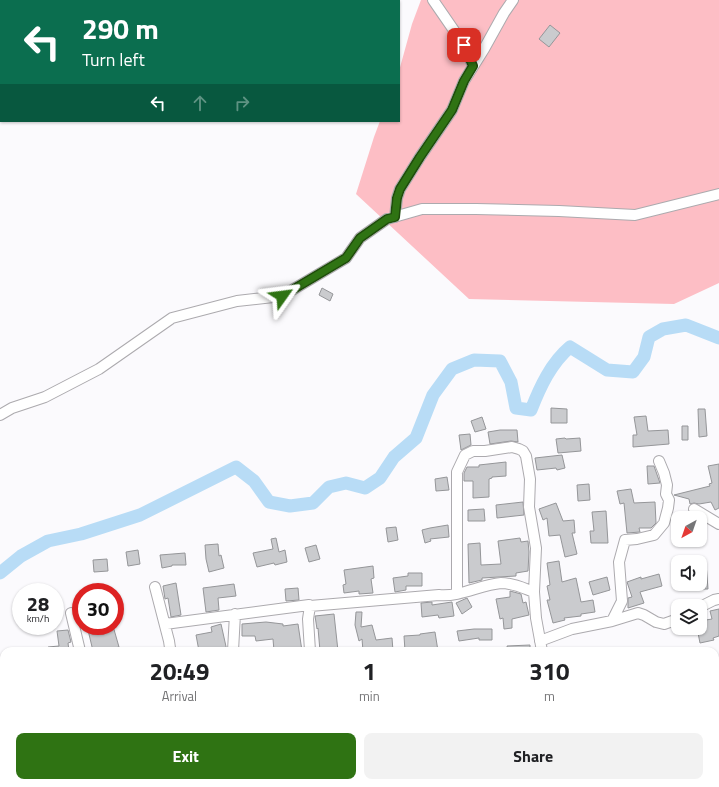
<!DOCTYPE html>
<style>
body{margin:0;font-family:"Titillium Web",sans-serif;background:#f2f2f2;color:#202124;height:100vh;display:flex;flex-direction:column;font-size:15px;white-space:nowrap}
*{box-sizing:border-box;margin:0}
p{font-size:13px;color:#757577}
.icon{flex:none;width:22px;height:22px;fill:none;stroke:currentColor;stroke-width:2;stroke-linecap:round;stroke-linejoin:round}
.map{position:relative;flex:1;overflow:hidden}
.sheet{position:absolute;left:0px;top:647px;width:719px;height:140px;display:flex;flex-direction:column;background:#fff;border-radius:12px 12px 0 0;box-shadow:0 1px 3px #0004}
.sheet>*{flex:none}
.banner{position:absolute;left:0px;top:0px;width:400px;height:122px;box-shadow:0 1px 3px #0004;background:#0b6e4f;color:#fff;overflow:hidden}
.needle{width:26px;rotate:220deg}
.buttons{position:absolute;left:671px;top:511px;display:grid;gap:8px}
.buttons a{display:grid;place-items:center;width:36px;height:36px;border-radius:8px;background:#fff;box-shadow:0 1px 3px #0004;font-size:20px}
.speed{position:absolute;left:12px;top:583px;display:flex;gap:8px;font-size:20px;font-weight:700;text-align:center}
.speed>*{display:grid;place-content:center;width:52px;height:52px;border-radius:50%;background:#fff;box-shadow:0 1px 3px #0004;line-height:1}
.speed small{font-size:10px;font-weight:400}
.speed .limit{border:6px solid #d22;background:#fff;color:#111}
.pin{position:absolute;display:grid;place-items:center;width:34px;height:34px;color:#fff;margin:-17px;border-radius:8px;box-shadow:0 2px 6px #0006}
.me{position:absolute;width:44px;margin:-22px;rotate:59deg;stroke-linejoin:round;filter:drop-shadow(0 0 3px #0008)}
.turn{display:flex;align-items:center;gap:14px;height:84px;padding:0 16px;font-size:18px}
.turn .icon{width:52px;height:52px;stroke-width:2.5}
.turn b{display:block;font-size:28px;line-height:34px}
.lanes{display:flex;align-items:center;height:38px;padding:0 16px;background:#0003;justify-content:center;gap:20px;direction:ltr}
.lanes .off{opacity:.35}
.eta{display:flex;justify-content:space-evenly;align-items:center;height:68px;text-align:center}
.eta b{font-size:24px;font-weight:700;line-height:28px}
.primary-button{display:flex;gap:8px;margin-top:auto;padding:8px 16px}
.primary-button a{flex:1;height:46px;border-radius:8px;background:#2f7313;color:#fff;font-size:16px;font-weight:700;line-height:46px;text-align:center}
.primary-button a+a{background:#f2f2f2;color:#202124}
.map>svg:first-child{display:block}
.green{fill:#fdbec5}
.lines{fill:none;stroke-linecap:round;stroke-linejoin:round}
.river{stroke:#b8dcf6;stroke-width:13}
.building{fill:#cacbce;stroke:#959699}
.minor-casing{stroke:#acaaae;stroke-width:12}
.minor{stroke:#fff;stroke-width:10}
.route-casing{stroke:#1f4b0c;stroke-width:10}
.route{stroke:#2f7313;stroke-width:7}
</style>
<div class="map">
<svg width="719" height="787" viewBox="0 0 719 787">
<rect width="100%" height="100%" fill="#fbfafd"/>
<path class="green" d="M421 0H719V283L674 304 469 299 356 194 374 137 380 121H399V71L412 24Z"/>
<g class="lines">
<path class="river" d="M0 573 21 556 48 541 81 534 140 515 236 467 254 481 269 502 290 506 313 503 329 487 346 483 365 488 380 478 394 457 416 438 433 395 452 369 474 360 500 361 511 382 516 408 531 410C540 387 551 363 570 347L607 370 633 372 644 357 649 337 663 329 686 325 719 338"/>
</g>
<path class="building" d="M550 25 560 33 549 47 539 39Z
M322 288 333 294 330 301 319 295Z
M551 408 567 409V423H551Z
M698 409H705L707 436 699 437Z
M646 416 648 431 668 430 669 444 633 447V435H637L634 417Z
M482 417 486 429 475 432 471 421Z
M682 426H688V440H682Z
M500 430H517L518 442 511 441 490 444 488 432Z
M470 434 471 445 461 450 459 435Z
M565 438 566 439 580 438 581 451 558 453 556 439Z
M562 455 565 468 557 470 556 468 537 470 535 458Z
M506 462V476L492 477V478L489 479V497L473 498V481H464V473L467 467H479V465Z
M719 464V508L715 510 711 502 699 504 694 503 690 504 689 499 674 495 710 486 709 484 712 483 708 466Z
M647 466H654L660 483 648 484Z
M447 477 449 490 436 491 435 479Z
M589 484 590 500 578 501 577 485Z
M631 489 634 503 655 502 656 523 651 528H639L640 532 627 533 624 503 620 504 617 491Z
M523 502 524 515 497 518 496 505Z
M556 503 563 521 574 520 575 533H572L577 554 565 557 560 535 549 536 547 518 543 520 539 509Z
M484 509 485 521H468V510Z
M606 511 608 543H591L590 531H594L592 512Z
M448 525 449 537 430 539 431 541 425 543 422 530 430 528Z
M396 527 398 540 388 542 386 528Z
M276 538 279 552 285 550 287 562 275 565 274 563 257 567 253 553 273 549 271 539Z
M520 538 521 542 528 541 529 552 528 571 516 573V576L482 578V580L469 583 468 544 480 543 481 565 501 564 498 541Z
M218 544 219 556 221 555 224 568 209 572 206 559 205 545Z
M316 545 320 559 309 562 305 548Z
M138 550 140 564 128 566 126 552Z
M185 553 186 565H172V566L162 568 160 555Z
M107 559 108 571 94 572 93 560Z
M559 561 562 582 576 578 581 602 593 600 595 612 581 614V616L564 618 565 620 553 623 547 600H550L547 586 550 585 547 563Z
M700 563H706L708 589H700Z
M373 566 374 578 371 579 373 593 359 594V591L344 593 343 585 346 584 344 570Z
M408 573H422V586H406V590L395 592 393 578 408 576Z
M659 574 662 586 640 592 644 603 628 608V598L632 597 627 582 641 577V579Z
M607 577 610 590 593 595 589 582Z
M176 583 181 615 171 617 168 598 165 599 163 586Z
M234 584 236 596 218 598 219 610 206 612 203 588Z
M298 588 299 600 286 601 285 589Z
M510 591 521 594 523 603 526 602 529 615 512 619V628L504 629 503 618 500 619 496 599 510 597Z
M467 598 472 607 462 614 456 603Z
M432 602V605L452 602 454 616 439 618 438 615 422 617 421 603Z
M719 609V636L713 638 714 640 700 643 697 628H700V621L712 619 710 611Z
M356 612H362L361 627 372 625 376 640 392 638 393 651H363L362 639 359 641 355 625Z
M334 614 338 651H320L318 628 317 629 315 616Z
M266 622 283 624V626L298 624 302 651H274L273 639 256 641 255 636H242V624Z
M221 624 227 651H199L196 635 212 632 211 627Z
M105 626H113L119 647 102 651H93L88 630Z
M474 629H492V640H479V638L459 641 457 631Z
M68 630 71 642 68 643 69 651H48V647L59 646 57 631Z
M435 632 438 651H405L404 636 420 635V634Z
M530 645V651H508L507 646Z"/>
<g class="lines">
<g class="minor-casing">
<path id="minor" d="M433 0 464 45 473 66
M395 217 397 198 400 189 420 157 452 110 464 81 484 49 504 13 513 0
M0 415 12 408 45 397 99 369 172 318 237 301 282 296 346 258 360 238 387 219 422 209H476L559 211 635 215 719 194
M694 509 719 524
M155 587 169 641 170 648 168 651
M457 593V472L465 455 473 451H485L512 447 519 449 523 451 526 456 530 479 529 507 536 548 534 592 536 618 542 651
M700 607 714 600 719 599
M71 613 80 651
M612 621 622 601 619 562 625 540 637 539 654 535 664 523 668 508 669 500 666 494 667 485 664 473 659 461
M165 624 309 605 310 606 439 595C460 597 480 585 501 583 513 583 523 588 534 592
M540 641 572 629 612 621 638 613 644 615 656 622 664 624 678 619
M233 651 235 614
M310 651 308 619 310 606
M715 688 719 687
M0 725 4 724
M176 783 177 787
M250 783V787
M329 783 330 787
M422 783 423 787
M487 783V787
M568 783 569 787
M645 783 647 787
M87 787 128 783"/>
</g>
<use href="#minor" class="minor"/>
</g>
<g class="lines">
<g class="route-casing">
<path id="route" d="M282 296 346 258 360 238 387 219 395 217 397 198 400 189 420 157 452 110 464 81 473 66 464 45"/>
</g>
<use href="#route" class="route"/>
</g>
</svg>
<div class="buttons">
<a><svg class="needle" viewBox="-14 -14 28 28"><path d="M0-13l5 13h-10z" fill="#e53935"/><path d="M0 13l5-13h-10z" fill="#757577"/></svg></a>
<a><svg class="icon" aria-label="sound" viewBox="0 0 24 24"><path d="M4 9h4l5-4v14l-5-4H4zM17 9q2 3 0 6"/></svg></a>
<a><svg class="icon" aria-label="layers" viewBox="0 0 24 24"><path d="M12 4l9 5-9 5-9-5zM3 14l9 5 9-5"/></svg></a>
</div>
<div class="speed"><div>28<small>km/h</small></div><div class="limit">30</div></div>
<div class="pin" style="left:464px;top:45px;background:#d93025"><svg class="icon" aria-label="arrive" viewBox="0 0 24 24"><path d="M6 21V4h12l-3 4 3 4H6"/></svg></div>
<svg class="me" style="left:282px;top:296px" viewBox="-20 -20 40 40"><path d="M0-17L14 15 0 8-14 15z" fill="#2f7313" stroke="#fff" stroke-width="4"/></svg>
<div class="banner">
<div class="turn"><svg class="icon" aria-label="left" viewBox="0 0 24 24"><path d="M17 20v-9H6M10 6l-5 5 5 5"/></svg><div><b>290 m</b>Turn left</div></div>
<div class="lanes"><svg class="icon" aria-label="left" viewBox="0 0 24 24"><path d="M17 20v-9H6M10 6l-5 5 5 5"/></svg><svg class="icon off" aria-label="ahead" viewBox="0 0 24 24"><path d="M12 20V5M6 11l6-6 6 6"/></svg><svg class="icon off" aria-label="right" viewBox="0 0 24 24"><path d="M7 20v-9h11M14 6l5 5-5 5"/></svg></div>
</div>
<section class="sheet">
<div class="eta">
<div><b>20:49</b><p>Arrival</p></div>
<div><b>1</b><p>min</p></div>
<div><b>310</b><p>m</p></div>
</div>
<div class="primary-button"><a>Exit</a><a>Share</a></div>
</section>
</div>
